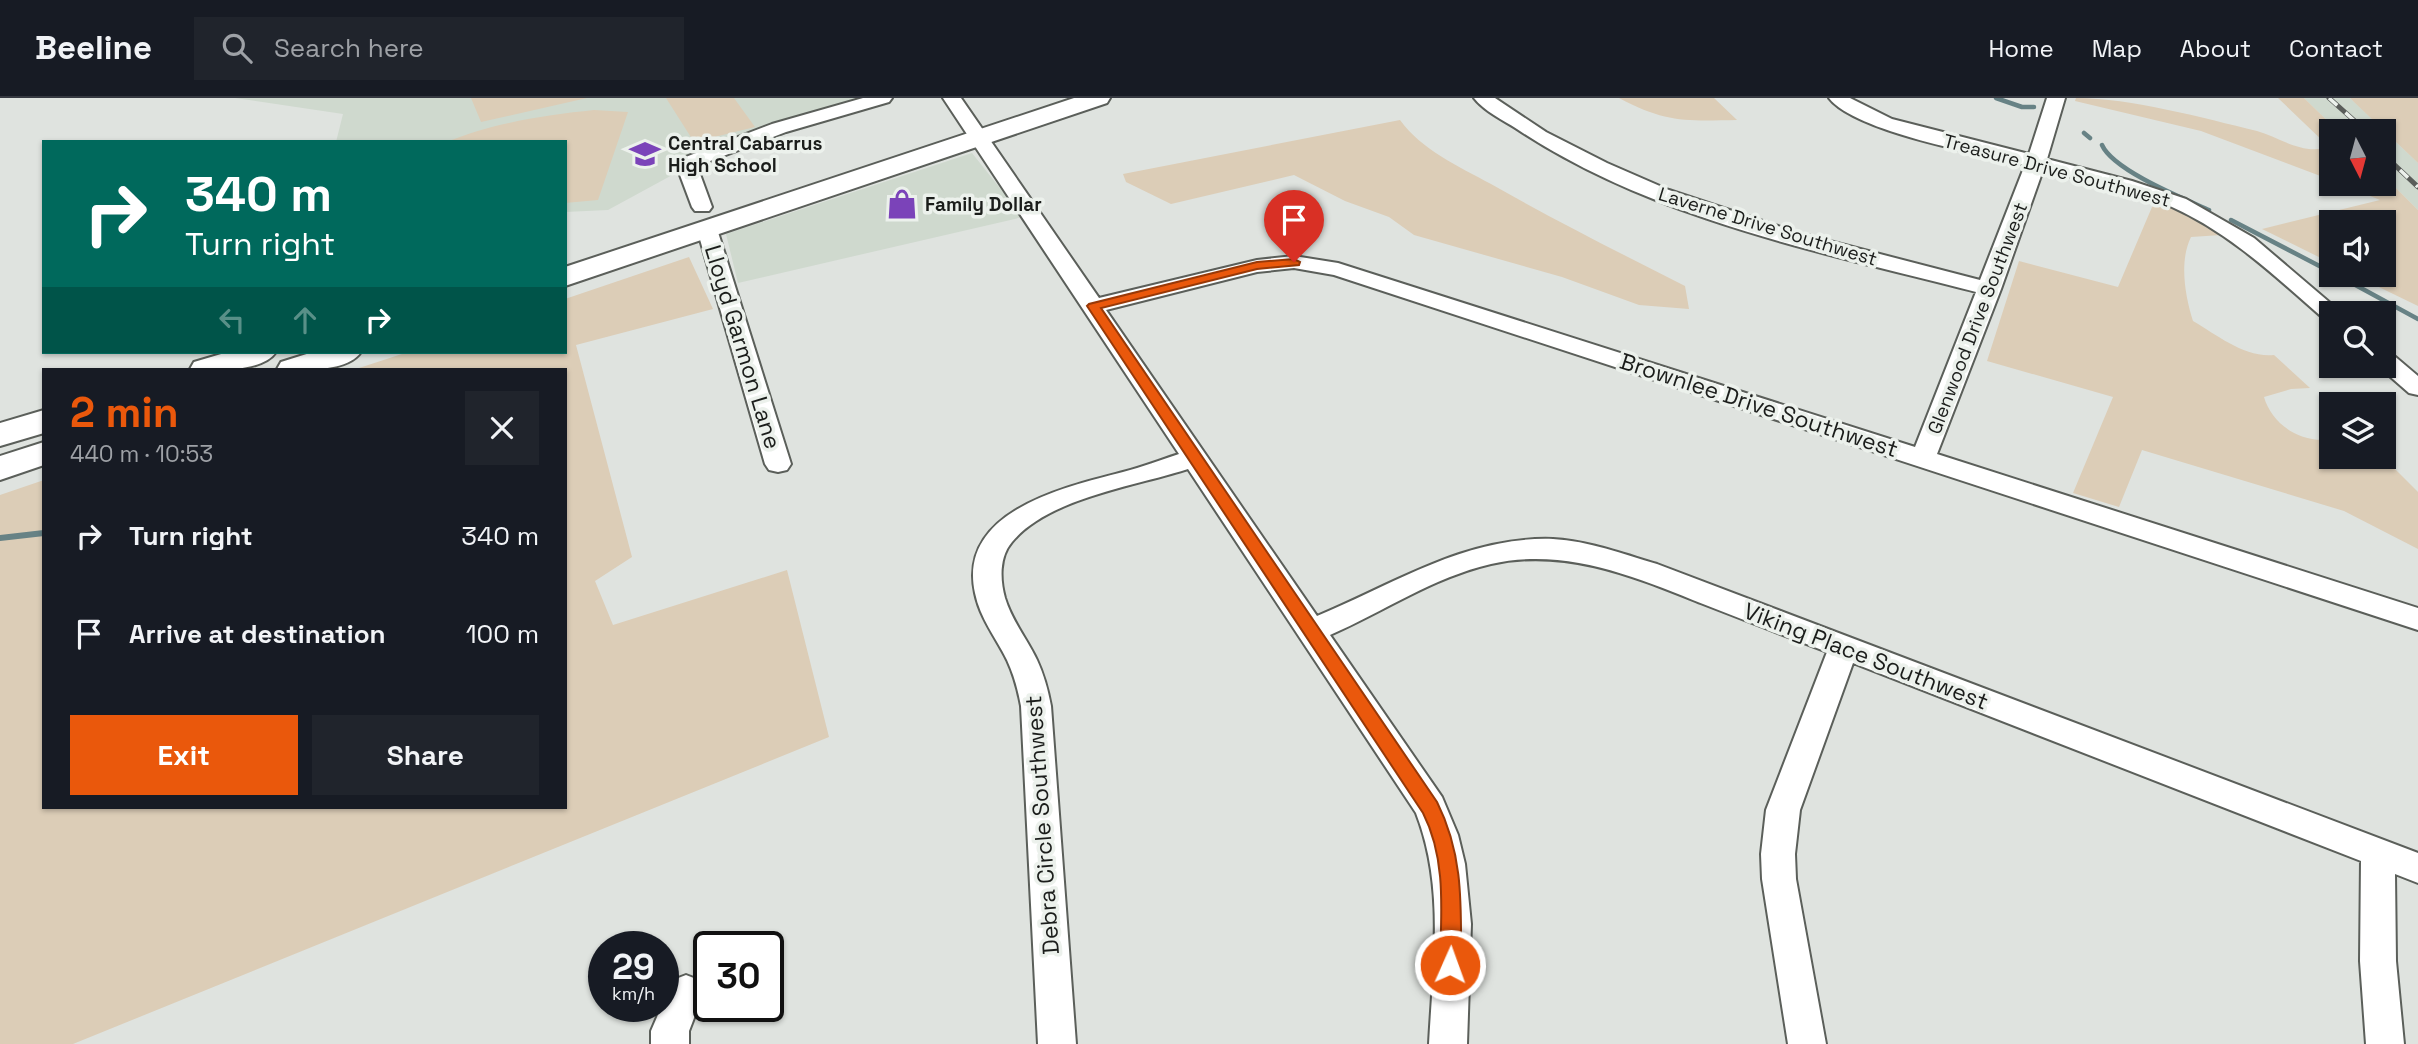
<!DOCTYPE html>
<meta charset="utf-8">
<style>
body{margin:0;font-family:"Space Grotesk",sans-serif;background:#20242c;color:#f1f3f6;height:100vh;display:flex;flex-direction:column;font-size:26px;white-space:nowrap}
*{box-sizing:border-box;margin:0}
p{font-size:23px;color:#9ea1a6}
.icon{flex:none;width:38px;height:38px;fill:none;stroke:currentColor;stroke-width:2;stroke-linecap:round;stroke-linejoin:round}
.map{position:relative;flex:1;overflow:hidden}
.panel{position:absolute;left:42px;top:270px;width:525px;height:441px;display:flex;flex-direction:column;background:#171b24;border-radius:0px;box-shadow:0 2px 5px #0004}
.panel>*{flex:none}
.hud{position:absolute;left:42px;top:42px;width:525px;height:214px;border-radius:0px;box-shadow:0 2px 5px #0004;background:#00695c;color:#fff;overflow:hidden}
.needle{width:46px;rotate:174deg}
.controls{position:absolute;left:2319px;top:21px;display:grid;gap:14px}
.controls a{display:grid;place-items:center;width:77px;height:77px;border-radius:0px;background:#171b24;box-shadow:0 2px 5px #0004;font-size:35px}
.speed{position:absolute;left:588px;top:833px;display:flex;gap:14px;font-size:35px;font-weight:700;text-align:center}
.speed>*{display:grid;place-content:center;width:91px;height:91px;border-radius:50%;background:#171b24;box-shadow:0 2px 5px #0004;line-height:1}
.speed small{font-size:18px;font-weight:400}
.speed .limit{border:4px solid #111;border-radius:10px;background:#fff;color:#111}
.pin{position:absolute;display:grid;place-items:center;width:60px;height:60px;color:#fff;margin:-72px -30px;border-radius:50% 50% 50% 0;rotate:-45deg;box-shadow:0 0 7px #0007}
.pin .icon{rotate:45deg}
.me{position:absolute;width:77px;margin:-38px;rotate:2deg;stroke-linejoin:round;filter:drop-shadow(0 0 5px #0008)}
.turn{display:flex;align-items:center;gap:24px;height:147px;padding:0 28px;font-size:32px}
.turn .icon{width:91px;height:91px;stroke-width:2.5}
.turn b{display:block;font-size:49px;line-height:60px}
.lanes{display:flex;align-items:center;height:66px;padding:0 28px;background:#0003;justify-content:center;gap:35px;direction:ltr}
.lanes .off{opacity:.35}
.round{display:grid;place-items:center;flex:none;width:74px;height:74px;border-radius:0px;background:#20242c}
.summary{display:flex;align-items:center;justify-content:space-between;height:119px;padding:0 28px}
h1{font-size:42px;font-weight:700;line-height:52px;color:#ea580c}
.primary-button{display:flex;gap:14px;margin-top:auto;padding:14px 28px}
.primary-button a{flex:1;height:80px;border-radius:0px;background:#ea580c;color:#fff;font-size:28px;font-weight:700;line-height:80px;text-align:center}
.primary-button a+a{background:#20242c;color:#f1f3f6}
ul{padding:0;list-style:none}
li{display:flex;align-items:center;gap:21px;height:98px;padding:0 28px}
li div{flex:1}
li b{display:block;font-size:26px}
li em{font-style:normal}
header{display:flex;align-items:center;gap:42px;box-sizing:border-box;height:98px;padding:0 35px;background:#171b24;border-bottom:2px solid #363941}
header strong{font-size:33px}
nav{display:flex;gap:38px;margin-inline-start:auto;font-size:24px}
.search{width:490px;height:63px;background:#20242c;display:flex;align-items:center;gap:18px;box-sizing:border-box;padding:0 24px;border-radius:0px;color:#9ea1a6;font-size:26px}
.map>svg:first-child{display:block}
.built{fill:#cfd9ce}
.green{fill:#dccdb7}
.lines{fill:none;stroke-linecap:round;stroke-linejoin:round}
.stream-far1{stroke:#678285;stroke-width:4.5}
.stream{stroke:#678285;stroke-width:6}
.minor-casing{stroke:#5b5f5a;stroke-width:4}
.highway-casing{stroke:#5b5f5a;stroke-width:4}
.minor{fill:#fff;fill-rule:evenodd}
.highway{fill:#fff;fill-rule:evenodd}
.rail-casing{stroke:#5a5d5a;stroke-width:5}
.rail{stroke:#ecf1ec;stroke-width:3.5;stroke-dasharray:11;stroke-linecap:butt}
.route{fill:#ea580c;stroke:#983908;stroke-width:2}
.labels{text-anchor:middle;stroke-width:7;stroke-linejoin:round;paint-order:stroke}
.far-poi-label{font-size:19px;font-weight:bold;fill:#1b1d1b;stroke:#ecf1ec;text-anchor:start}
.far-street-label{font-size:19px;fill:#1b1d1b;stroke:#ecf1ec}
.street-label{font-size:23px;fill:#1b1d1b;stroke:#ecf1ec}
</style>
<header>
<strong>Beeline</strong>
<div class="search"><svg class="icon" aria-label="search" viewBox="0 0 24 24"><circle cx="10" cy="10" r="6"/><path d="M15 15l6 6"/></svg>Search here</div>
<nav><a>Home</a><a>Map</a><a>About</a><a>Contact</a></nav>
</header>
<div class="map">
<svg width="2418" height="946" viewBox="0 0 2418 946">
<rect width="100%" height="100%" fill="#dfe3df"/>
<path class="built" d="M235 0H893L687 69 608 112 565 114V44H336L343 16Z
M2304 0H2350L2418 65V112L2384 78V33H2338Z
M972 55 1023 119 738 185 726 136Z"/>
<path class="green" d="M471 0H587L481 24Z
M666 0H734L755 29 694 44Z
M1619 0H1714L1737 22C1686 23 1666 25 1619 0Z
M2076 0C2131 0 2203 20 2257 33 2278 39 2302 56 2324 50L2326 46 2278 0H2304L2338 33H2331V82L2201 33 2075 3Z
M2350 0H2418V65L2355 5Z
M594 12 628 14 598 102 565 105V44H447C492 25 546 17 594 12Z
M1400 22C1422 52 1458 68 1491 86 1554 122 1620 155 1685 188L1689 211 1639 207 1562 179 1414 137 1389 119 1345 103 1294 77 1171 106 1126 84 1123 76Z
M2384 78 2418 112V208L2354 177H2384V124H2331V165L2262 131 2380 102 2341 86H2384Z
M2155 102 2186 115 2221 137 2191 139C2179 163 2185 198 2193 223 2217 237 2245 260 2274 257L2310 290 2291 291 2264 299C2272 327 2302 346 2331 341V359H2383L2418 394V451L2344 413 2142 352 2119 409 2073 395 2113 299 1987 263 2019 163 2118 189Z
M689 159 713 211 576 247 632 459 595 483 613 527 787 472 829 639 73 946H0V397L44 382V709H565V271H356L408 254H565V201Z"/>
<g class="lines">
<path class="stream-far1" d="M1996 0 2022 9H2034
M2084 35 2090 40
M2102 47C2113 72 2182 100 2209 112
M2231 122 2331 174
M2337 177 2418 221"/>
<path class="stream" d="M0 440 44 435"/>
<g class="minor-casing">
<path id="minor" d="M863 0H892L889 4 786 34 697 68 712 109 709 113H695L692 109 677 69 683 60 772 26Z
M943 0H961L1099 200 1257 162 1294 158 1338 165 1915 349 1976 194C1821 154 1652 121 1517 31 1503 22 1484 13 1474 0H1495L1546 34 1607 65 1669 92 1799 135 1980 182 2025 67C1981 56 1855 34 1829 0H1850L1892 21 2029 56 2047 0H2065L2047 61 2132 83 2186 101 2254 140 2342 215H2331V222L2323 220C2276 179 2230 135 2172 109 2132 91 2086 83 2043 72L2001 191 1937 356 2418 510V532L1334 177 1294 170 1257 174 1106 212 1317 518C1394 486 1466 438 1553 441 1589 443 1623 456 1657 466L2418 755V785L2395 776 2396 863 2404 946H2366L2360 863 2361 763 1853 565 1800 712 1795 756 1796 781 1826 946H1788L1762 781 1761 756 1766 712 1827 554C1786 538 1744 522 1703 506 1635 479 1566 449 1491 466 1434 479 1383 514 1330 537L1442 699 1458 737 1465 766 1471 826 1467 946H1429C1433 868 1445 789 1416 715L1188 371C1136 388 1048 400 1012 444 999 459 1000 482 1005 500 1012 523 1027 541 1037 562 1044 577 1048 592 1051 608L1076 946H1038L1021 608C1018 592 1014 577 1007 562 996 540 980 520 975 495 957 413 1065 389 1123 374 1142 369 1160 362 1179 356Z
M707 125 714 127 717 131 791 366 787 372 778 374 769 372 765 366 697 131 700 127Z
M2384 254 2392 256 2418 278V297L2409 295 2378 268H2384Z
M686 877 699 882 704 894 689 933V946H651V933L673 882Z"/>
</g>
<g class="highway-casing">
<path id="highway" d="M1074 0H1110L1107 5 565 188V169Z
M228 254H276C262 275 213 272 190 271L194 264Z
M313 254H361C347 275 300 272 277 271L281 264Z
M44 312V335L0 348V325Z
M44 344V367L0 382V358Z"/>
</g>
<use href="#minor" class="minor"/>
<use href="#highway" class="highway"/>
<g class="rail-casing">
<path id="rail" d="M2329 0 2366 33
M2384 57 2418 89"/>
</g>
<use href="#rail" class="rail"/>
</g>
<path class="route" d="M1294 161 1300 164 1299 167 1257 171 1101 210 1437 704C1464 758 1461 808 1461 867L1458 874 1450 877 1443 874 1440 867C1441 816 1447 762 1423 715L1087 208 1089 206 1257 164Z"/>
<defs>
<g id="school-bare" transform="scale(2.415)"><path d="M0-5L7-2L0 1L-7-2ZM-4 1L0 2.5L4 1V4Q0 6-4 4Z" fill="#7b43b9" stroke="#ecf1ec" stroke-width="2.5" paint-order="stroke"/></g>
<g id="shop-bare" transform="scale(2.415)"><path d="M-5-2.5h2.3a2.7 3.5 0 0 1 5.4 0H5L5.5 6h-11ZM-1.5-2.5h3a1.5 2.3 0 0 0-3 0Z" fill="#7b43b9" stroke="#ecf1ec" stroke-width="2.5" paint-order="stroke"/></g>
</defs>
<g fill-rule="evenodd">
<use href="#school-bare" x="645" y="56"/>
<use href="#shop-bare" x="902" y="106"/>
</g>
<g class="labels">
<g class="far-poi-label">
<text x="668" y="52">Central Cabarrus<tspan x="668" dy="22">High School</tspan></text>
<text x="925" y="113">Family Dollar</text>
</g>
<g class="far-street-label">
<text transform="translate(2057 72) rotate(15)" y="7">Treasure Drive Southwest</text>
<text transform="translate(1768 128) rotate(17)" y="7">Laverne Drive Southwest</text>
<text transform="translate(1977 220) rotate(-69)" y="7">Glenwood Drive Southwest</text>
</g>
<g class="street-label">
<text transform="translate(743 249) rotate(73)" y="8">Lloyd Garmon Lane</text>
<text transform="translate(1759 307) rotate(18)" y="8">Brownlee Drive Southwest</text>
<text transform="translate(1866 558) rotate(21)" y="8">Viking Place Southwest</text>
<text transform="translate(1042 727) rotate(-94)" y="8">Debra Circle Southwest</text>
</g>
</g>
</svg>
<div class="controls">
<a><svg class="needle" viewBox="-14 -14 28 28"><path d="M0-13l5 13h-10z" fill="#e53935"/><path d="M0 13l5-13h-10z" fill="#9ea1a6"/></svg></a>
<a><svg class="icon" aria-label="sound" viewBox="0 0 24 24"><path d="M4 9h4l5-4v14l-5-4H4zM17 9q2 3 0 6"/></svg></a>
<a><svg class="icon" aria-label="search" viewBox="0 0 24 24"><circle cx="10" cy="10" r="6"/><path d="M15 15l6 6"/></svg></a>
<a><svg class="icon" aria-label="layers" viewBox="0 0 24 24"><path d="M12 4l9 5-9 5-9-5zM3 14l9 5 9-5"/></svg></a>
</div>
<div class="speed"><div>29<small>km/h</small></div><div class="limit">30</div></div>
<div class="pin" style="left:1294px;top:164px;background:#d93025"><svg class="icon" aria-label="arrive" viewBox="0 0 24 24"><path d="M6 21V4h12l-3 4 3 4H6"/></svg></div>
<svg class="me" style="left:1450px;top:867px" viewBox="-20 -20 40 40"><circle r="17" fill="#ea580c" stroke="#fff" stroke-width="3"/><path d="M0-11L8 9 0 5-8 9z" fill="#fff"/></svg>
<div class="hud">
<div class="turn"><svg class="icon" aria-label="right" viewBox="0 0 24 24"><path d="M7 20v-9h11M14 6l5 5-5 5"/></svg><div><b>340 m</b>Turn right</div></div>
<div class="lanes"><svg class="icon off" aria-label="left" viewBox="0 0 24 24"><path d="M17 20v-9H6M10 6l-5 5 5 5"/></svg><svg class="icon off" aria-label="ahead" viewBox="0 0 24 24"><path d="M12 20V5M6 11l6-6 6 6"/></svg><svg class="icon" aria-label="right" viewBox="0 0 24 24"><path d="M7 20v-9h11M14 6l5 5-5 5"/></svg></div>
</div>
<section class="panel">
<div class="summary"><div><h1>2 min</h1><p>440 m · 10:53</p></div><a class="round"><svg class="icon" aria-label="close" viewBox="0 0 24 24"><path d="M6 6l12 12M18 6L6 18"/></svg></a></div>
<ul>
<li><svg class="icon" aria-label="right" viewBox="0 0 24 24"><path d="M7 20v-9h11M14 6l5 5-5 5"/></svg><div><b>Turn right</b></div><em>340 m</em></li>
<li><svg class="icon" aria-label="arrive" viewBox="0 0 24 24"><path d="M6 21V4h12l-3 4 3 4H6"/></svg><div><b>Arrive at destination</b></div><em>100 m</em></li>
</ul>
<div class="primary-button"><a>Exit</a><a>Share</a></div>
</section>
</div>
